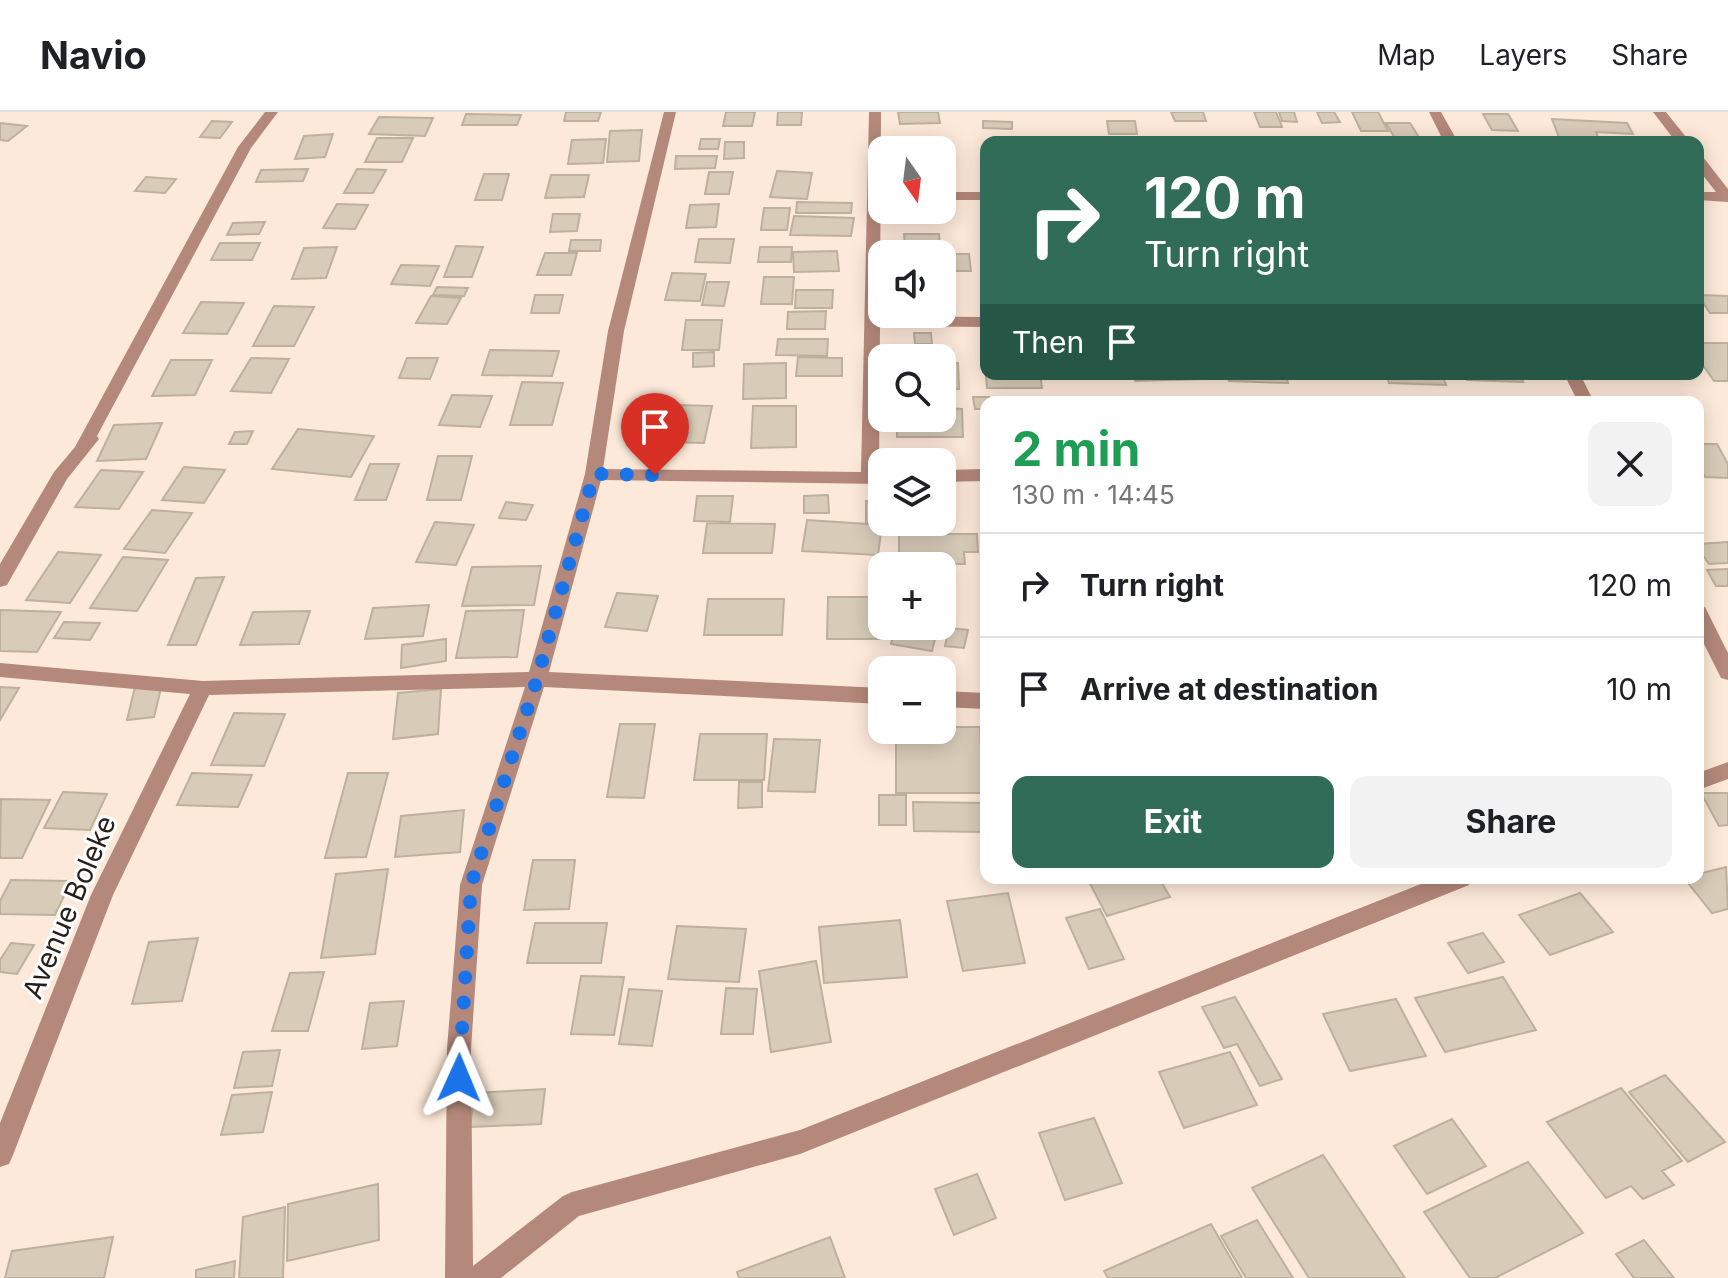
<!DOCTYPE html>
<meta charset="utf-8">
<style>
body{margin:0;font-family:Inter,sans-serif;background:#f2f2f2;color:#202124;height:100vh;display:flex;flex-direction:column;font-size:30px;white-space:nowrap}
*{box-sizing:border-box;margin:0}
p{font-size:26px;color:#757577}
.icon{flex:none;width:44px;height:44px;fill:none;stroke:currentColor;stroke-width:2;stroke-linecap:round;stroke-linejoin:round}
.map{position:relative;flex:1;overflow:hidden}
.sheet{position:absolute;left:980px;top:284px;width:724px;height:488px;display:flex;flex-direction:column;background:#fff;border-radius:16px;box-shadow:0 4px 20px #0003}
.sheet>*{flex:none}
.banner{position:absolute;left:980px;top:24px;width:724px;height:244px;border-radius:16px;box-shadow:0 4px 20px #0003;background:#306c57;color:#fff;overflow:hidden}
.needle{width:52px;rotate:166deg}
.buttons{position:absolute;left:868px;top:24px;display:grid;gap:16px}
.buttons a{display:grid;place-items:center;width:88px;height:88px;border-radius:16px;background:#fff;box-shadow:0 4px 20px #0003;font-size:40px}
.pin{position:absolute;display:grid;place-items:center;width:68px;height:68px;color:#fff;margin:-82px -34px;border-radius:50% 50% 50% 0;rotate:-45deg;box-shadow:0 0 8px #0007}
.pin .icon{rotate:45deg}
.me{position:absolute;width:88px;margin:-44px;rotate:1deg;stroke-linejoin:round;filter:drop-shadow(0 0 6px #0008)}
.turn{display:flex;align-items:center;gap:28px;height:168px;padding:0 32px;font-size:36px}
.turn .icon{width:104px;height:104px;stroke-width:2.5}
.turn b{display:block;font-size:56px;line-height:68px}
.then{display:flex;align-items:center;height:76px;padding:0 32px;background:#0003;gap:16px;font-size:30px}
.round{display:grid;place-items:center;flex:none;width:84px;height:84px;border-radius:16px;background:#f2f2f2}
.overview{display:flex;align-items:center;justify-content:space-between;height:136px;padding:0 32px}
h1{font-size:48px;font-weight:700;line-height:60px;color:#1e9e55}
.primary-button{display:flex;gap:16px;margin-top:auto;padding:16px 32px}
.primary-button a{flex:1;height:92px;border-radius:16px;background:#306c57;color:#fff;font-size:32px;font-weight:700;line-height:92px;text-align:center}
.primary-button a+a{background:#f2f2f2;color:#202124}
ul{padding:0;list-style:none}
li{display:flex;align-items:center;gap:24px;height:104px;padding:0 32px;border-top:2px solid #e0e0e0}
li div{flex:1}
li b{display:block;font-size:30px}
li em{font-style:normal}
header{display:flex;align-items:center;gap:48px;box-sizing:border-box;height:112px;padding:0 40px;background:#fff;border-bottom:2px solid #e0e0e0}
header strong{font-size:38px}
nav{display:flex;gap:44px;margin-inline-start:auto;font-size:28px}
.map>svg:first-child{display:block}
.building{fill:#d8ccb8;stroke:#bdb19d;stroke-width:2}
.lines{fill:none;stroke-linecap:round;stroke-linejoin:round}
.minor{fill:#b4887a;fill-rule:evenodd}
.route{stroke:#1a73e8;stroke-width:14;stroke-dasharray:0 25.2}
.labels{text-anchor:middle;stroke-width:6;stroke-linejoin:round;paint-order:stroke}
.street-label{font-size:28px;fill:#261f19;stroke:#fff}
</style>
<header>
<strong>Navio</strong>
<nav><a>Map</a><a>Layers</a><a>Share</a></nav>
</header>
<div class="map">
<svg width="1728" height="1166" viewBox="0 0 1728 1166">
<rect width="100%" height="100%" fill="#fde9d9"/>
<path class="building" d="M566 0H601L598 9H564Z
M726 0H755L752 14H723Z
M778 0H802L801 13H777Z
M898 0H938L940 11 900 12Z
M1171 0H1203L1206 9H1175Z
M1254 0H1276L1282 15H1260Z
M1279 0H1294L1297 10 1282 9Z
M1317 0H1334L1340 10 1322 11Z
M1352 0H1378L1388 19H1361Z
M466 2 521 3 517 13H462Z
M1483 2H1508L1518 19 1492 18Z
M379 5 433 6 425 24 369 22Z
M1552 7 1627 11 1633 22 1596 20 1600 30 1560 28Z
M212 9 232 10 220 26 200 25Z
M983 9 1012 10V17L983 16Z
M1107 9H1135L1137 22H1109Z
M0 11 27 14 8 29 0 28Z
M1386 11H1410L1422 30H1397Z
M642 18 639 49 607 50 610 19Z
M333 22 325 45 295 47 304 24Z
M377 26H413L402 50H365Z
M606 27 603 51 568 52 572 28Z
M701 27H720L718 37H699Z
M725 30H744V46L724 47Z
M897 33 942 34V44V38H897Z
M676 44H717L715 56 675 57Z
M308 57 303 69 256 70 261 58Z
M357 57 386 58 373 81H344Z
M777 59 812 61 807 87 770 85Z
M709 60H733L729 82H705Z
M484 62H509L502 88H475Z
M551 63H589L584 85 545 86Z
M146 65 176 67 165 81 135 79Z
M797 90 852 91 851 101H796Z
M337 92 368 93 355 117 323 116Z
M719 92 716 115 686 116 690 93Z
M764 96H790L787 118H761Z
M553 102H580L577 119 550 120Z
M794 104 854 106 851 124 790 123Z
M265 110 259 122 227 123 233 111Z
M904 122H939L940 137H905Z
M699 127H734L730 151 695 150Z
M571 128H601L600 139H569Z
M220 131H260L252 148H211Z
M456 134 483 135 472 165H444Z
M337 135 326 166 292 167 304 136Z
M760 135H792L791 150H758Z
M837 139 839 159 794 160 793 140Z
M545 141H577L571 163H537Z
M942 142H969L971 159H942Z
M401 153 439 154 430 174 391 172Z
M672 161 706 162 700 189 665 188Z
M764 165H794L792 192H761Z
M942 165H949L950 187H942Z
M707 170H729L724 194 702 193Z
M437 175 468 176 464 184 433 183Z
M796 178H833L832 196H795Z
M535 183H563L559 201H531Z
M1698 183 1728 184V201H1710Z
M431 184 461 186 447 212 416 211Z
M201 190 244 191 227 222 183 221Z
M274 194 314 195 294 234H253Z
M826 199 825 217H787L788 200Z
M686 208H722L719 238H682Z
M914 221H931L932 232H915Z
M778 227H828L827 244 776 243Z
M1698 231H1728V269H1714L1698 246Z
M490 238 559 239 552 264 482 263Z
M714 240V254L693 255V241Z
M798 245 842 246V264H796Z
M251 246 289 247 271 281 231 279Z
M407 246H438L430 267 399 266Z
M171 248H212L195 283 152 284Z
M786 251V286L743 287 744 252Z
M942 251H958L959 277H942Z
M985 254 986 262H1040L1042 276H987Z
M1133 262H1200L1202 267 1135 269Z
M1228 262H1286L1288 271 1229 269Z
M1386 262H1442L1446 273 1389 271Z
M1465 262H1520L1523 270 1467 268Z
M522 270 563 271 552 313H510Z
M452 283 492 284 480 315 439 313Z
M973 285H989L990 290H986V297H975Z
M1535 285 1538 290H1484L1482 287Z
M678 293 712 294 704 331 669 330Z
M753 294H796V335L751 336Z
M942 296 962 297 963 325H897V306H942Z
M162 311 146 347 97 349 114 313Z
M298 317 374 324 351 365 272 357Z
M253 319 247 332H229L235 320Z
M1698 332H1717L1728 352V366L1705 365 1698 352Z
M438 344H472L461 388H427Z
M370 352H399L386 388H355Z
M184 355 225 358 204 391 162 388Z
M101 358 143 360 119 397 75 395Z
M828 383 829 401H804V384Z
M697 384H733L730 410 694 409Z
M866 389 882 390V410L894 411H866Z
M506 390 533 393 526 408 499 406Z
M152 398 192 401 165 441 124 437Z
M807 408 882 413 878 443 802 439Z
M435 410 474 413 456 453 416 450Z
M707 411 775 412 772 441H703Z
M899 422H977L978 440H964L965 452H899Z
M1728 430V451L1709 452 1698 436V432Z
M58 440 101 443 70 491 26 488Z
M123 445 168 448 137 499 90 496Z
M541 454 534 493 462 494 472 455Z
M1728 457V474H1716L1707 458Z
M224 465 196 533H168L196 466Z
M617 481 658 484 647 519 605 515Z
M828 485H882L884 527H827Z
M708 487H784L782 523H704Z
M429 493 423 524 365 527 373 496Z
M0 498 61 500 37 540 0 539Z
M524 498 517 545 456 546 466 499Z
M310 499 299 532 240 533 253 500Z
M64 510 100 511 90 528 54 526Z
M896 514H938L932 539 891 532Z
M949 516 968 518 964 536 945 534Z
M446 527V549L401 556 402 533Z
M162 572 154 605 127 608 135 575Z
M0 575 19 576 0 608Z
M441 577 438 622 393 627 398 581Z
M234 601 285 602 264 654 211 653Z
M620 612H655L644 686 607 685Z
M942 615H980L983 681H896V618H942Z
M700 622H767L764 668H694Z
M774 627 820 628 815 680 768 679Z
M192 661 252 663 238 695 177 693Z
M348 661H388L366 745 325 746Z
M739 670H762V695L738 696Z
M63 680 107 682 90 718 44 716Z
M1701 681H1728V713L1719 714Z
M879 683H906V713H879Z
M1 687 50 688 22 746H0Z
M913 690 986 691V720L914 719Z
M464 698 460 740 395 745 401 704Z
M533 748H575L569 797 524 798Z
M1726 755 1728 797 1712 801 1684 766H1698V762Z
M388 757 375 842 321 846 336 762Z
M1087 766H1159L1170 785 1107 804Z
M11 768 71 769 55 803 0 802V789Z
M1008 781 1025 851 963 859 947 789Z
M1580 781 1613 820 1550 843 1519 803Z
M1100 797 1124 847 1089 857 1066 806Z
M900 808 907 865 824 871 819 815Z
M535 811H607L601 851H527Z
M677 814 746 817 739 870 668 867Z
M1483 821 1504 850 1468 861 1448 831Z
M198 826 182 889 132 892 149 830Z
M11 831 34 833 17 862 0 860V848Z
M816 849 831 930 771 940 759 859Z
M324 860 308 919H272L290 861Z
M581 864 624 865 614 923 571 922Z
M1503 865 1536 918 1445 940 1415 886Z
M726 876 757 877 753 922H721Z
M629 877 662 879 652 934 619 932Z
M1235 885 1282 967 1260 974 1237 932 1224 936 1202 895Z
M1396 887 1426 944 1350 959 1323 902Z
M404 889 397 934 362 937 370 891Z
M280 938 272 974 234 976 243 940Z
M1230 940 1257 993 1184 1016 1159 960Z
M1665 963 1725 1030 1688 1050 1629 980Z
M1621 976 1682 1049 1662 1059 1674 1073 1643 1087 1631 1074 1606 1086 1547 1010Z
M545 977 541 1012 470 1015 475 981Z
M272 980 263 1020 221 1023 232 983Z
M1094 1006 1122 1071 1065 1088 1039 1021Z
M1452 1007 1486 1054 1427 1082 1394 1034Z
M1323 1043 1405 1166H1309L1252 1076Z
M1528 1050 1583 1121 1495 1166H1470L1424 1100Z
M977 1062 996 1106 954 1123 935 1077Z
M378 1072 379 1128 287 1149 288 1092Z
M285 1095 283 1166H239L243 1105Z
M1257 1108 1293 1166H1246L1221 1124Z
M1211 1112 1242 1166H1108L1104 1159Z
M113 1125 104 1166H5L12 1139Z
M830 1125 845 1166H739L737 1160Z
M1644 1128 1674 1166H1634L1616 1142Z
M235 1149 234 1166H196V1158Z"/>
<g class="lines">
<path class="minor" d="M265 0H278L251 36 97 324 99 327 67 367 7 473 0 475V452L54 360 75 335 238 35Z
M664 0H676L624 219 603 357 861 360 869 0H881L880 204 986 205V215L880 214 879 360H882V372L601 368 549 560 882 576V592L544 575 482 773 471 937 473 1154 563 1084 572 1080 800 1018 1436 766H1472L1469 773 800 1042 579 1104 501 1166H445L447 937 460 773 525 575 209 583 113 783 13 1043 9 1052 0 1055V1011L91 783 190 582 0 565V551L203 569 529 560 585 362 608 219Z
M1429 0H1441L1458 30H1444Z
M1653 0H1666L1690 30H1676Z
M1698 44 1703 45 1728 77V90L1698 88V80H1716L1698 57Z
M942 80H986V88H942Z
M1564 262H1580L1594 290H1578Z
M986 357V369L942 370V358Z
M1698 493 1705 495 1728 541V568L1721 566 1698 520Z
M942 579 986 581V597L942 595Z
M1728 650V667L1698 678V661Z"/>
</g>
<g class="lines">
<path class="route" d="M459 966 471 773 537 567 594 362 655 363"/>
</g>
<g class="labels">
<g class="street-label">
<text transform="translate(69 795) rotate(-67)" y="10">Avenue Boleke</text>
</g>
</g>
</svg>
<div class="buttons">
<a><svg class="needle" viewBox="-14 -14 28 28"><path d="M0-13l5 13h-10z" fill="#e53935"/><path d="M0 13l5-13h-10z" fill="#757577"/></svg></a>
<a><svg class="icon" aria-label="sound" viewBox="0 0 24 24"><path d="M4 9h4l5-4v14l-5-4H4zM17 9q2 3 0 6"/></svg></a>
<a><svg class="icon" aria-label="search" viewBox="0 0 24 24"><circle cx="10" cy="10" r="6"/><path d="M15 15l6 6"/></svg></a>
<a><svg class="icon" aria-label="layers" viewBox="0 0 24 24"><path d="M12 4l9 5-9 5-9-5zM3 14l9 5 9-5"/></svg></a>
<a>+</a>
<a>−</a>
</div>
<div class="pin" style="left:655px;top:363px;background:#d93025"><svg class="icon" aria-label="arrive" viewBox="0 0 24 24"><path d="M6 21V4h12l-3 4 3 4H6"/></svg></div>
<svg class="me" style="left:459px;top:966px" viewBox="-20 -20 40 40"><path d="M0-17L14 15 0 8-14 15z" fill="#1a73e8" stroke="#fff" stroke-width="4"/></svg>
<div class="banner">
<div class="turn"><svg class="icon" aria-label="right" viewBox="0 0 24 24"><path d="M7 20v-9h11M14 6l5 5-5 5"/></svg><div><b>120 m</b>Turn right</div></div>
<div class="then">Then<svg class="icon" aria-label="arrive" viewBox="0 0 24 24"><path d="M6 21V4h12l-3 4 3 4H6"/></svg></div>
</div>
<section class="sheet">
<div class="overview"><div><h1>2 min</h1><p>130 m · 14:45</p></div><a class="round"><svg class="icon" aria-label="close" viewBox="0 0 24 24"><path d="M6 6l12 12M18 6L6 18"/></svg></a></div>
<ul>
<li><svg class="icon" aria-label="right" viewBox="0 0 24 24"><path d="M7 20v-9h11M14 6l5 5-5 5"/></svg><div><b>Turn right</b></div><em>120 m</em></li>
<li><svg class="icon" aria-label="arrive" viewBox="0 0 24 24"><path d="M6 21V4h12l-3 4 3 4H6"/></svg><div><b>Arrive at destination</b></div><em>10 m</em></li>
</ul>
<div class="primary-button"><a>Exit</a><a>Share</a></div>
</section>
</div>
